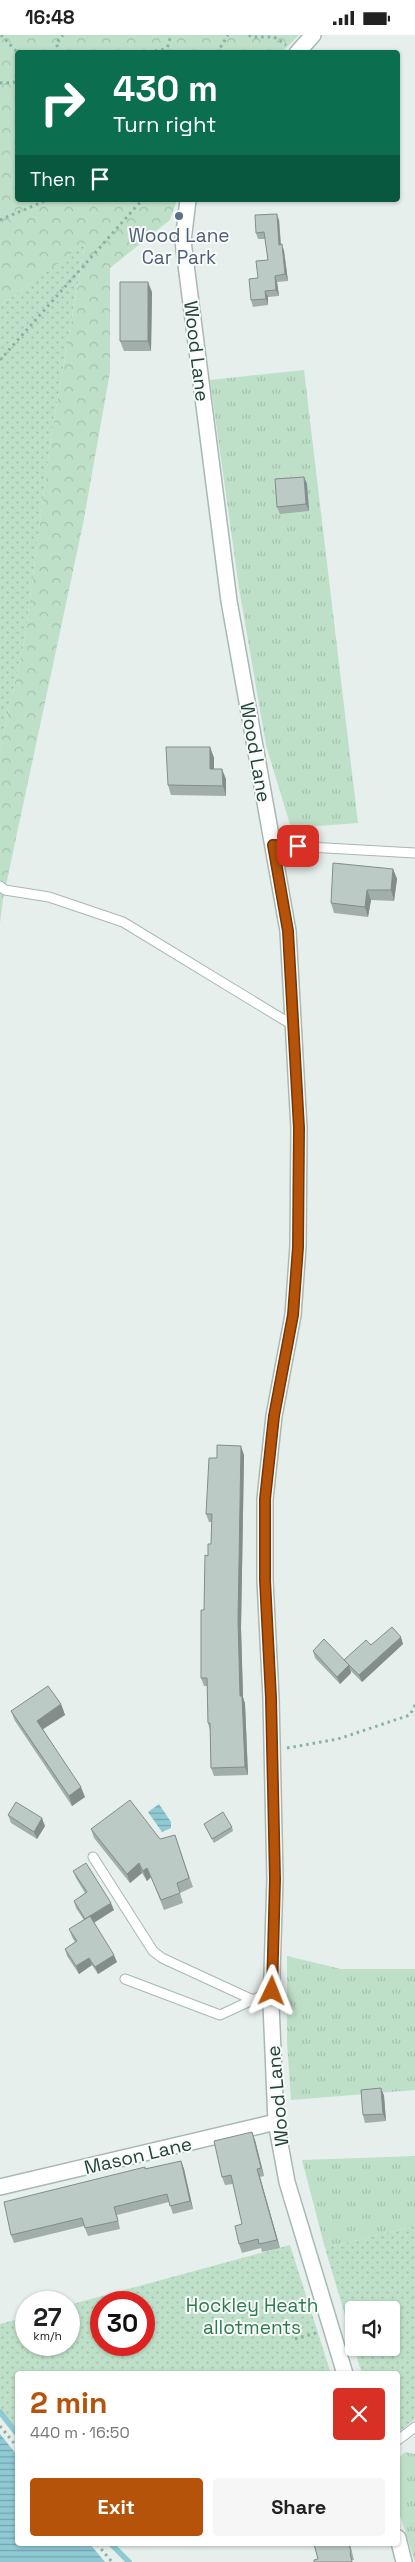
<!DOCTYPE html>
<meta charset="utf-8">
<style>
body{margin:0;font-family:"Space Grotesk",sans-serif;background:#f6f6f6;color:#222;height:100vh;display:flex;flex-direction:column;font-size:19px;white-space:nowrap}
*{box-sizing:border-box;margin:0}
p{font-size:16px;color:#767676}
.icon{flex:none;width:28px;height:28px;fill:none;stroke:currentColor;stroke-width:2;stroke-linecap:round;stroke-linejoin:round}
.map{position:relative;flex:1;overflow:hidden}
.drawer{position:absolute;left:15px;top:2336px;width:385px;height:175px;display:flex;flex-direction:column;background:#fff;border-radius:5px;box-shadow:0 1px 4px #0004}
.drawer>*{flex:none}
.hud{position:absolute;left:15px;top:15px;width:385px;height:152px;border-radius:5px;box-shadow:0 1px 4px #0004;background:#0b6e4f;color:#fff;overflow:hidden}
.controls{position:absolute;left:345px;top:2266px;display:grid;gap:10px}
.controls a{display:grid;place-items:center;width:55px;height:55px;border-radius:5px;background:#fff;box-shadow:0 1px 4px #0004;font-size:25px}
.speed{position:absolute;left:15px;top:2256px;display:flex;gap:10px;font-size:25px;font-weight:700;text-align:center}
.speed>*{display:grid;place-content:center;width:65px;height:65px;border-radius:50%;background:#fff;box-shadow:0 1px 4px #0004;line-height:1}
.speed small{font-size:12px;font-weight:400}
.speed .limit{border:8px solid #d22;background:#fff;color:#111}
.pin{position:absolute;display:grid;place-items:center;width:42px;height:42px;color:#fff;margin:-21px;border-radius:10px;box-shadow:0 2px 8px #0006}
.me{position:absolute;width:55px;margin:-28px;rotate:2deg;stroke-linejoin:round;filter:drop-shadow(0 0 4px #0008)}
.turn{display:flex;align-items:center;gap:18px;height:105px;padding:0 15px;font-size:22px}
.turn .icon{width:65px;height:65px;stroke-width:2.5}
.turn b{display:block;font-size:35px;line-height:42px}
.then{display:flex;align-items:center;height:48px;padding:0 15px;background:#0003;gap:10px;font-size:19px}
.round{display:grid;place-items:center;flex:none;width:52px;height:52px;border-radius:5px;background:#f6f6f6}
.overview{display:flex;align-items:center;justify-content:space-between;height:85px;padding:0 15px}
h1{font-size:30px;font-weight:800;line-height:38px;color:#b45309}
.button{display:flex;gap:10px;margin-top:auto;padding:10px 15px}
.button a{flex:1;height:58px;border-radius:5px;background:#b45309;color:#fff;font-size:20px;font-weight:800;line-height:58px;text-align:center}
.button a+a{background:#f6f6f6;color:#222}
.status{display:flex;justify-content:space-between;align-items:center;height:35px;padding:0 25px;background:#fff;direction:ltr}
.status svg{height:14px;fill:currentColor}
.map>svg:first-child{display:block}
.grass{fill:url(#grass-tufts)}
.forest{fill:url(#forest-crowns)}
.park{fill:url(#park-dots);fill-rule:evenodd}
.water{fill:url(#water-rules)}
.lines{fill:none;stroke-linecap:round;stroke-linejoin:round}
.stream{stroke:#8ec9d4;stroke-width:5.5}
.lane-casing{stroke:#a8b8b2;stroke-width:11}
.street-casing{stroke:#a8b8b2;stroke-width:18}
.path{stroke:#86b3a5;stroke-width:3;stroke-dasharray:2.5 4;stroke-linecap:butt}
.lane{stroke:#fff;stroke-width:9}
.street{stroke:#fff;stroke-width:15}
.wall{fill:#a1aea9}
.shaded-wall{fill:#838d89}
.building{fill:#bbcac4;stroke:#838d89}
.route-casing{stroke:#753606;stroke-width:12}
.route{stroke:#b45309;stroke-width:9}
.service-dot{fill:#5c6f8a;stroke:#f7fbf9;stroke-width:2}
.labels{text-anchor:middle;stroke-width:4;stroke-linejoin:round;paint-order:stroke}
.service-label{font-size:19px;fill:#4e5e75;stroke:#f7fbf9}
.street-label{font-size:19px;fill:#24423a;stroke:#f7fbf9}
.park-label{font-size:19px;fill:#2d7a4b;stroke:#f7fbf9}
</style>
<div class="status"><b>16:48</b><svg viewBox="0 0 49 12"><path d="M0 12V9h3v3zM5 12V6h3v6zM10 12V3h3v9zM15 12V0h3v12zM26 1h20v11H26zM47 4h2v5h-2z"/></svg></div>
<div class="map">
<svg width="415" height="2527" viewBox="0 0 415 2527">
<defs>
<pattern id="grass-tufts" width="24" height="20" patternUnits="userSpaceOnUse" patternTransform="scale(1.25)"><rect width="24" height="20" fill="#bfe0c8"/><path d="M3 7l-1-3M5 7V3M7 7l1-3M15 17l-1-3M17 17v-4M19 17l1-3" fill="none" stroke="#a4c1ad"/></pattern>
<pattern id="forest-crowns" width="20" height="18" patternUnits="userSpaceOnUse" patternTransform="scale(1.25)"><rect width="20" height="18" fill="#bfe0c8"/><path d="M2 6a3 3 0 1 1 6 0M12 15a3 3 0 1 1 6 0" fill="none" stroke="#a4c1ad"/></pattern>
<pattern id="park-dots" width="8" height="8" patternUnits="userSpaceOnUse" patternTransform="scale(1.25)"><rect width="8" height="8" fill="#bfe0c8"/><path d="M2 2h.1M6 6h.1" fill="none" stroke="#a4c1ad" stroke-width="1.8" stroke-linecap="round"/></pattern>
<pattern id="water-rules" width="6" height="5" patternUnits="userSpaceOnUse" patternTransform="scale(1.25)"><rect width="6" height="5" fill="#8ec9d4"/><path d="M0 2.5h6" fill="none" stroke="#74a5ad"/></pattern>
</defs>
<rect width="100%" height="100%" fill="#e6efeb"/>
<path class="grass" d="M304 335 358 788 291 793 266 710 239 553 210 345Z
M287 1921 341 1934H415V2055L291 2065 287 2007Z
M415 2121V2191L325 2213 302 2125Z
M405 2417 415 2419V2527L398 2474V2424Z"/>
<path class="forest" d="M0 0H299L282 17 18 18V165H177L170 185 110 233V337L83 489 3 864 0 888V714L25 603 51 402 85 209 0 271Z"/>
<path class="park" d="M85 208 51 402 25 603 0 714V271Z
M415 2191V2384L398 2398V2339H362L354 2313 391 2312V2275H354V2310L325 2213Z
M290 2210 331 2339H18L17 2400 0 2377V2289L26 2282V2310H69V2270ZM101 2268H144V2310H101Z"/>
<path class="water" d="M159 1769 171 1787V1793L162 1797 148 1777Z
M0 2399 17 2420 18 2509H90L105 2527H0Z"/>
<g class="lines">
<path class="stream" d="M0 2377 18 2400
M111 2509 129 2527"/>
<g class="lane-casing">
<path id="lane" d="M273 810 415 818
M0 851 5 855 49 862 123 887 294 991
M93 1822 153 1916 162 1923 253 1965
M125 1944 220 1980 272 1956
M398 2405 415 2392"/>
</g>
<g class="street-casing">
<path id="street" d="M297 18 313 0
M188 165 183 206 229 566 288 896 299 1093 298 1211 293 1280 274 1381 265 1464V1545L271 1663 275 1844 271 1969 276 2087 287 2147 345 2339
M0 2152 276 2087
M398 2503 404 2527"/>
</g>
<path class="path" d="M1 0 18 18
M249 0 251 2H274L286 10
M60 18 56 8 63 0
M142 18 167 14
M169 18 167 14 171 0
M217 18 228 0
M0 48 18 47
M0 185 47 165
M0 325 142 165
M287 1713 338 1704 410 1680 415 1670
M295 2304 316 2298
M0 2391 18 2413
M97 2509 112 2527"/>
<use href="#lane" class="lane"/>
<use href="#street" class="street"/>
</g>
<path class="wall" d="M246 165H264V167H246Z
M279 185 281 209 284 216 288 246 277 247 279 261 268 262V270L253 272 251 265 258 243 268 225 265 204H258L256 198Z
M152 257 151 316H124L120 306Z
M304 442 307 449 309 476 280 479 277 472Z
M210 712 214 723V734L226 744V761L171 760 168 750Z
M393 834 397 844 394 866 371 865 368 882 334 878 331 868Z
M244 1420 241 1593 243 1662 245 1669 248 1740 214 1741 211 1733 210 1695 208 1688 207 1651H204L201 1643 208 1521 211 1509 212 1487H209L206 1479 217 1423Z
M403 1609 362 1647 351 1636V1638L340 1649 315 1623 313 1616 345 1626 371 1610Z
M61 1669 65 1680 43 1694 85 1762 72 1771 15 1686 11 1676Z
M8 1780 45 1791 37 1804 11 1788Z
M204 1789 232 1792 233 1796 214 1808Z
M91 1794 160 1804 175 1800 193 1852 180 1858 183 1868 164 1875 151 1842 147 1846 142 1838 130 1848 94 1803Z
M73 1836 114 1875 94 1888 117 1927 98 1939 92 1930 79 1939 67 1921 65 1914 75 1907 72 1902 69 1894 84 1885 76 1873 74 1866 85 1858 76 1843Z
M381 2053 384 2061 386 2086 365 2088 363 2080Z
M255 2105 264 2141 260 2142 280 2213 262 2217 261 2213 242 2218 239 2209 242 2189 233 2149 225 2150 222 2142Z
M181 2126 184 2134 193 2174 173 2179 169 2167 117 2180 120 2194 88 2201 84 2191 14 2208 11 2200 145 2134Z
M314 2509H350L354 2525 318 2524Z"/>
<path class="shaded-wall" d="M277 179 279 185 281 216 279 210Z
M282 209 284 216 288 246 285 239Z
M275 241 277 247 279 261 276 255Z
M148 247 152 257 151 316 148 306Z
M265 256 268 262V270L266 264Z
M304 442 307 449 309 476 306 469Z
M210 712 214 723V744L210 734Z
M222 734 226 744V761L223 751Z
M393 834 397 844 394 866 391 855Z
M367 855 371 865 368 882 365 872Z
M241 1411 244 1420 241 1593 243 1662 245 1669 248 1740 245 1732 240 1661 238 1585Z
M401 1602 403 1609 362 1647 359 1640Z
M349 1630 351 1638 340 1649 337 1642Z
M61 1669 65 1680 40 1696 37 1686Z
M81 1752 85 1762 72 1771 69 1761Z
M42 1783 45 1791 37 1804 34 1797Z
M139 1828 142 1838 130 1848 127 1839Z
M147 1833 151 1842 147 1846 143 1836Z
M111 1868 114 1875 88 1891 85 1884Z
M114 1920 117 1927 98 1939 95 1932Z
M89 1923 92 1930 79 1939 76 1931Z
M381 2053 384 2061 386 2086 383 2079Z
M252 2097 255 2105 264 2141 261 2133Z
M181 2126 184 2134 193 2174 190 2166Z
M257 2134 260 2142 280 2213 277 2205Z"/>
<path class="building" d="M277 179 279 210 282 209 285 239 275 241 276 255 265 256 266 264 251 265 249 244 258 243 256 226 268 225 264 197 256 198 255 180Z
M120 247H148V306H120Z
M304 442 306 469 277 472 275 444Z
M166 712H210V734H222L223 751 168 750Z
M333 828 393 834 391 855H367L365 872 331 868Z
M217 1410 241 1411 238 1585 240 1661H242L245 1732 211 1733 210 1688H208L207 1643H201V1575H204L205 1520 208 1521V1509H211L212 1479H206L209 1423H217Z
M392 1592 401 1602 359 1640 344 1625 366 1605 371 1610Z
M324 1604 349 1630 337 1642 313 1616Z
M48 1651 61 1669 37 1686 81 1752 69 1761 11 1676Z
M130 1765 160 1804 175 1800 189 1843 177 1848 180 1858 161 1865 147 1833 143 1836 139 1828 127 1839 91 1794Z
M16 1767 42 1783 34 1797 8 1780Z
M223 1777 232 1792 212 1804 204 1789Z
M86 1828 111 1868 85 1884 74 1866 87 1857 73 1836Z
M90 1881 114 1920 95 1932 89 1923 76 1931 65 1914 77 1906 69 1894Z
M381 2053 383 2079 363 2080 361 2055Z
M252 2097 261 2133 257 2134 277 2205 259 2209 258 2204 239 2209 235 2191 242 2189 231 2140 222 2142 214 2106Z
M181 2126 190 2166 170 2171 167 2159 114 2172 118 2186 85 2193 82 2183 11 2200 4 2167 145 2132V2134Z
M314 2509H349L351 2517 350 2518 352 2527H314V2525L318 2524Z"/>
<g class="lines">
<g class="route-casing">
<path id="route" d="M272 1956 275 1844 271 1663 265 1545V1464L274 1381 293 1280 298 1212 299 1093 288 896 273 810 298 811"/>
</g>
<use href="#route" class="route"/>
</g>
<circle class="service-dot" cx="179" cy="181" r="5"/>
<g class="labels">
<g class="service-label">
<text x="179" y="207">Wood Lane<tspan x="179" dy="22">Car Park</tspan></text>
</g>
<g class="street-label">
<text transform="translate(197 316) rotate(83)" y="7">Wood Lane</text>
<text transform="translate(256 717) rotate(80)" y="7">Wood Lane</text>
<text transform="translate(277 2061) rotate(-95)" y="7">Wood Lane</text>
<text transform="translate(138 2120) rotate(-13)" y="7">Mason Lane</text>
</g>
<g class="park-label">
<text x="252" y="2277">Hockley Heath<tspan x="252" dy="22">allotments</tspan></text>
</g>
</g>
</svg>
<div class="controls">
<a><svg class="icon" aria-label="sound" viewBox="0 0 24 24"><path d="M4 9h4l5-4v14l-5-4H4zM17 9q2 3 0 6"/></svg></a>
</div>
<div class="speed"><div>27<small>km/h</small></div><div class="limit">30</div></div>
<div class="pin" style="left:298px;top:811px;background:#d93025"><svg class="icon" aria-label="arrive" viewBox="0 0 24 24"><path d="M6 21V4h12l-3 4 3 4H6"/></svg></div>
<svg class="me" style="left:272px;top:1956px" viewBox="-20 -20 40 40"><path d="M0-17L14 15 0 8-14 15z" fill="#b45309" stroke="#fff" stroke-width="4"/></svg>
<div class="hud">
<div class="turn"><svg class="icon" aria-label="right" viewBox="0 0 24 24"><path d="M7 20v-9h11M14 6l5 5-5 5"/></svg><div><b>430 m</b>Turn right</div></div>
<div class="then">Then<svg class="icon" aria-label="arrive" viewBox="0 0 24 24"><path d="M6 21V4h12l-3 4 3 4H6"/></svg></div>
</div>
<section class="drawer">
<div class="overview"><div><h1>2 min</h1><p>440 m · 16:50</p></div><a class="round" style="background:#d93025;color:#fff"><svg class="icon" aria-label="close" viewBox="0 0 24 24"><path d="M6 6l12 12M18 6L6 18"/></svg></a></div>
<div class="button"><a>Exit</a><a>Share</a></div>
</section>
</div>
